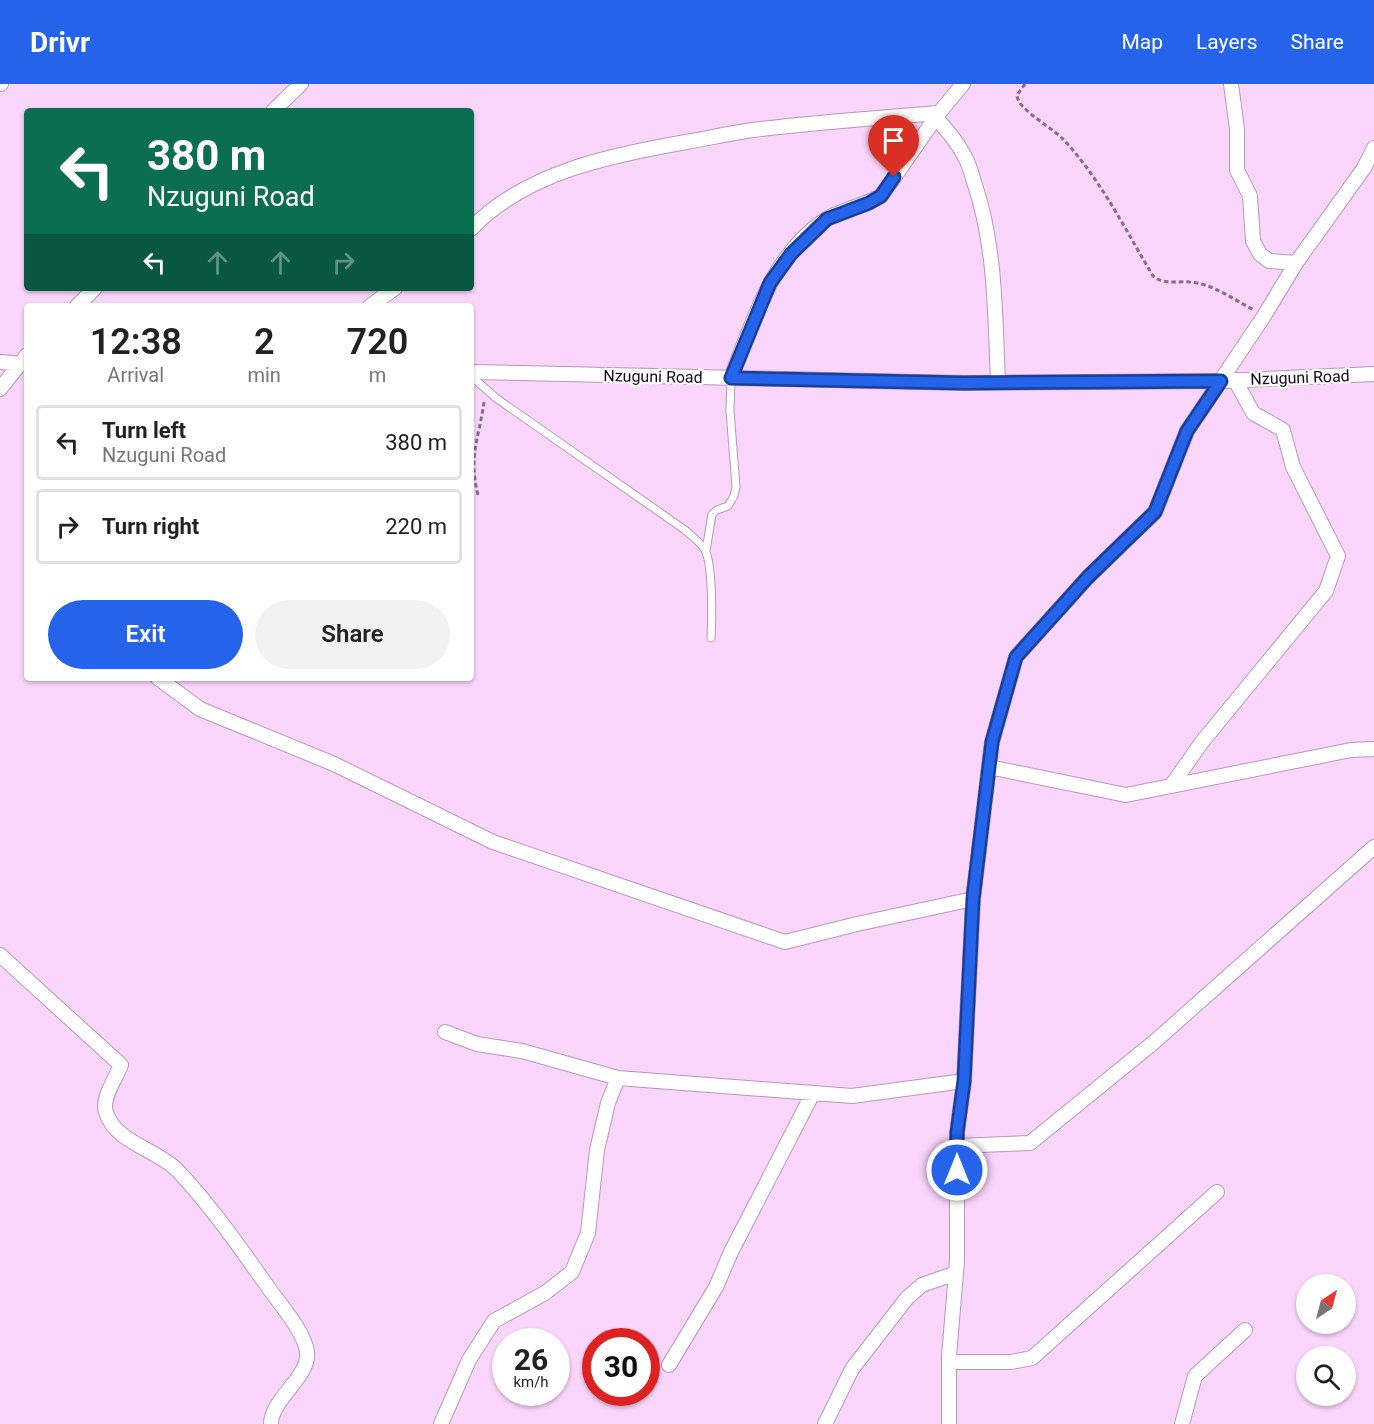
<!DOCTYPE html>
<style>
body{margin:0;font-family:Roboto,sans-serif;background:#f2f2f2;color:#222;height:100vh;display:flex;flex-direction:column;font-size:22px;white-space:nowrap}
*{box-sizing:border-box;margin:0}
p{font-size:20px;color:#767676}
.icon{flex:none;width:33px;height:33px;fill:none;stroke:currentColor;stroke-width:2;stroke-linecap:round;stroke-linejoin:round}
.map{position:relative;flex:1;overflow:hidden}
.sheet{position:absolute;left:24px;top:219px;width:450px;height:378px;display:flex;flex-direction:column;background:#fff;border-radius:6px;box-shadow:0 2px 4px #0004}
.sheet>*{flex:none}
.banner{position:absolute;left:24px;top:24px;width:450px;height:183px;border-radius:6px;box-shadow:0 2px 4px #0004;background:#0b6e4f;color:#fff;overflow:hidden}
.needle{width:39px;rotate:36deg}
.buttons{position:absolute;left:1296px;top:1190px;display:grid;gap:12px}
.buttons a{display:grid;place-items:center;width:60px;height:60px;border-radius:50%;background:#fff;box-shadow:0 2px 4px #0004;font-size:30px}
.speed{position:absolute;left:492px;top:1244px;display:flex;gap:12px;font-size:30px;font-weight:700;text-align:center}
.speed>*{display:grid;place-content:center;width:78px;height:78px;border-radius:50%;background:#fff;box-shadow:0 2px 4px #0004;line-height:1}
.speed small{font-size:15px;font-weight:400}
.speed .limit{border:9px solid #d22;background:#fff;color:#111}
.pin{position:absolute;display:grid;place-items:center;width:51px;height:51px;color:#fff;margin:-62px -26px;border-radius:50% 50% 50% 0;rotate:-45deg;box-shadow:0 0 6px #0007}
.pin .icon{rotate:45deg}
.me{position:absolute;width:66px;margin:-33px;rotate:0deg;stroke-linejoin:round;filter:drop-shadow(0 0 4px #0008)}
.turn{display:flex;align-items:center;gap:21px;height:126px;padding:0 24px;font-size:27px}
.turn .icon{width:78px;height:78px;stroke-width:2.5}
.turn b{display:block;font-size:42px;line-height:51px}
.lanes{display:flex;align-items:center;height:57px;padding:0 24px;background:#0003;justify-content:center;gap:30px;direction:ltr}
.lanes .off{opacity:.35}
.eta{display:flex;justify-content:space-evenly;align-items:center;height:102px;text-align:center}
.eta b{font-size:36px;font-weight:600;line-height:42px}
.cta{display:flex;gap:12px;margin-top:auto;padding:12px 24px}
.cta a{flex:1;height:69px;border-radius:36px;background:#2563eb;color:#fff;font-size:24px;font-weight:600;line-height:69px;text-align:center}
.cta a+a{background:#f2f2f2;color:#222}
ul{padding:0;list-style:none}
li{display:flex;align-items:center;gap:18px;height:75px;margin:0 12px 9px;padding:0 12px;border:3px solid #e0e0e0;border-radius:6px}
li div{flex:1}
li b{display:block;font-size:22px}
li em{font-style:normal}
header{display:flex;align-items:center;gap:36px;box-sizing:border-box;height:84px;padding:0 30px;background:#2563eb;color:#fff}
header strong{font-size:28px}
nav{display:flex;gap:33px;margin-inline-start:auto;font-size:21px}
.map>svg:first-child{display:block}
.lines{fill:none;stroke-linecap:round;stroke-linejoin:round}
.lane-casing{stroke:#b996bc;stroke-width:9}
.street-casing{stroke:#b996bc;stroke-width:16}
.path{stroke:#866e88;stroke-width:3;stroke-dasharray:4.5 3;stroke-linecap:butt}
.lane{stroke:#fff;stroke-width:7}
.street{stroke:#fff;stroke-width:14}
.route-casing{stroke:#184099;stroke-width:15}
.route{stroke:#2563eb;stroke-width:10}
.labels{text-anchor:middle;stroke-width:4.5;stroke-linejoin:round;paint-order:stroke}
.street-label{font-size:16px;fill:#160a17;stroke:#fff}
</style>
<header>
<strong>Drivr</strong>
<nav><a>Map</a><a>Layers</a><a>Share</a></nav>
</header>
<div class="map">
<svg width="1374" height="1340" viewBox="0 0 1374 1340">
<rect width="100%" height="100%" fill="#fad5fc"/>
<g class="lines">
<g class="lane-casing">
<path id="lane" d="M471 292 496 314 685 446C691 452 701 458 705 466 713 481 712 536 711 554
M706 467 712 430 717 426 728 422 734 412 736 403 730 327 731 294"/>
</g>
<g class="street-casing">
<path id="street" d="M0 0H1
M1231 0 1237 45V86L1250 112 1253 157 1260 170 1269 177 1296 179
M273 27 301 0
M936 34C947 46 959 60 966 75 970 83 972 92 975 101 996 164 995 233 998 298
M471 145C525 88 612 71 686 58 709 54 731 49 753 46 815 38 877 34 939 29
M77 222 95 204
M370 222 395 204
M0 278 25 280
M471 288 964 299 1221 297 1374 290
M731 294C753 238 772 171 825 136 842 125 864 122 881 112L939 29 963 0
M0 305 27 271
M158 594 200 625 334 680 493 758 785 858 857 840 973 815
M989 683 1126 711 1351 666 1374 665
M1171 702 1202 658 1326 507 1338 472 1293 383 1283 346 1253 329 1235 296
M0 871 121 981C116 994 101 1015 106 1028 115 1059 157 1065 178 1087 212 1123 241 1165 270 1206 281 1221 305 1249 307 1268 310 1293 271 1315 271 1340
M445 948 477 960 522 967 618 994
M957 1062 1030 1059 1153 959 1374 763
M949 1278H1011L1032 1274 1217 1108
M669 1281 716 1203 731 1168 813 1009
M441 1340 469 1276 494 1237 545 1209 572 1188 588 1149 597 1066 608 1019 618 994 852 1012 964 997
M825 1340 852 1285 907 1214 922 1201 956 1189
M949 1340V1272L957 1177V1049L964 997 973 815 992 658 1016 573 1088 493 1155 428 1187 347 1264 232 1296 179 1364 84 1374 64
M1182 1340 1195 1292 1245 1246"/>
</g>
<path class="path" d="M1025 0 1017 11C1017 25 1051 43 1062 54 1100 94 1125 145 1153 192 1164 201 1176 197 1189 198 1212 199 1234 216 1254 226
M478 411C468 372 479 355 484 318"/>
<use href="#lane" class="lane"/>
<use href="#street" class="street"/>
</g>
<g class="lines">
<g class="route-casing">
<path id="route" d="M894 93 881 112 869 119 827 135 791 170 770 199 731 294 964 299 1221 297 1187 347 1155 428 1088 493 1016 573 992 658 973 815 964 997 957 1049V1086"/>
</g>
<use href="#route" class="route"/>
</g>
<g class="labels">
<g class="street-label">
<text transform="translate(653 292) rotate(1)" y="6">Nzuguni Road</text>
<text transform="translate(1300 293) rotate(-2)" y="6">Nzuguni Road</text>
</g>
</g>
</svg>
<div class="buttons">
<a><svg class="needle" viewBox="-14 -14 28 28"><path d="M0-13l5 13h-10z" fill="#e53935"/><path d="M0 13l5-13h-10z" fill="#767676"/></svg></a>
<a><svg class="icon" aria-label="search" viewBox="0 0 24 24"><circle cx="10" cy="10" r="6"/><path d="M15 15l6 6"/></svg></a>
</div>
<div class="speed"><div>26<small>km/h</small></div><div class="limit">30</div></div>
<div class="pin" style="left:894px;top:93px;background:#d93025"><svg class="icon" aria-label="arrive" viewBox="0 0 24 24"><path d="M6 21V4h12l-3 4 3 4H6"/></svg></div>
<svg class="me" style="left:957px;top:1086px" viewBox="-20 -20 40 40"><circle r="17" fill="#2563eb" stroke="#fff" stroke-width="3"/><path d="M0-11L8 9 0 5-8 9z" fill="#fff"/></svg>
<div class="banner">
<div class="turn"><svg class="icon" aria-label="left" viewBox="0 0 24 24"><path d="M17 20v-9H6M10 6l-5 5 5 5"/></svg><div><b>380 m</b>Nzuguni Road</div></div>
<div class="lanes"><svg class="icon" aria-label="left" viewBox="0 0 24 24"><path d="M17 20v-9H6M10 6l-5 5 5 5"/></svg><svg class="icon off" aria-label="ahead" viewBox="0 0 24 24"><path d="M12 20V5M6 11l6-6 6 6"/></svg><svg class="icon off" aria-label="ahead" viewBox="0 0 24 24"><path d="M12 20V5M6 11l6-6 6 6"/></svg><svg class="icon off" aria-label="right" viewBox="0 0 24 24"><path d="M7 20v-9h11M14 6l5 5-5 5"/></svg></div>
</div>
<section class="sheet">
<div class="eta">
<div><b>12:38</b><p>Arrival</p></div>
<div><b>2</b><p>min</p></div>
<div><b>720</b><p>m</p></div>
</div>
<ul>
<li><svg class="icon" aria-label="left" viewBox="0 0 24 24"><path d="M17 20v-9H6M10 6l-5 5 5 5"/></svg><div><b>Turn left</b><p>Nzuguni Road</p></div><em>380 m</em></li>
<li><svg class="icon" aria-label="right" viewBox="0 0 24 24"><path d="M7 20v-9h11M14 6l5 5-5 5"/></svg><div><b>Turn right</b></div><em>220 m</em></li>
</ul>
<div class="cta"><a>Exit</a><a>Share</a></div>
</section>
</div>
